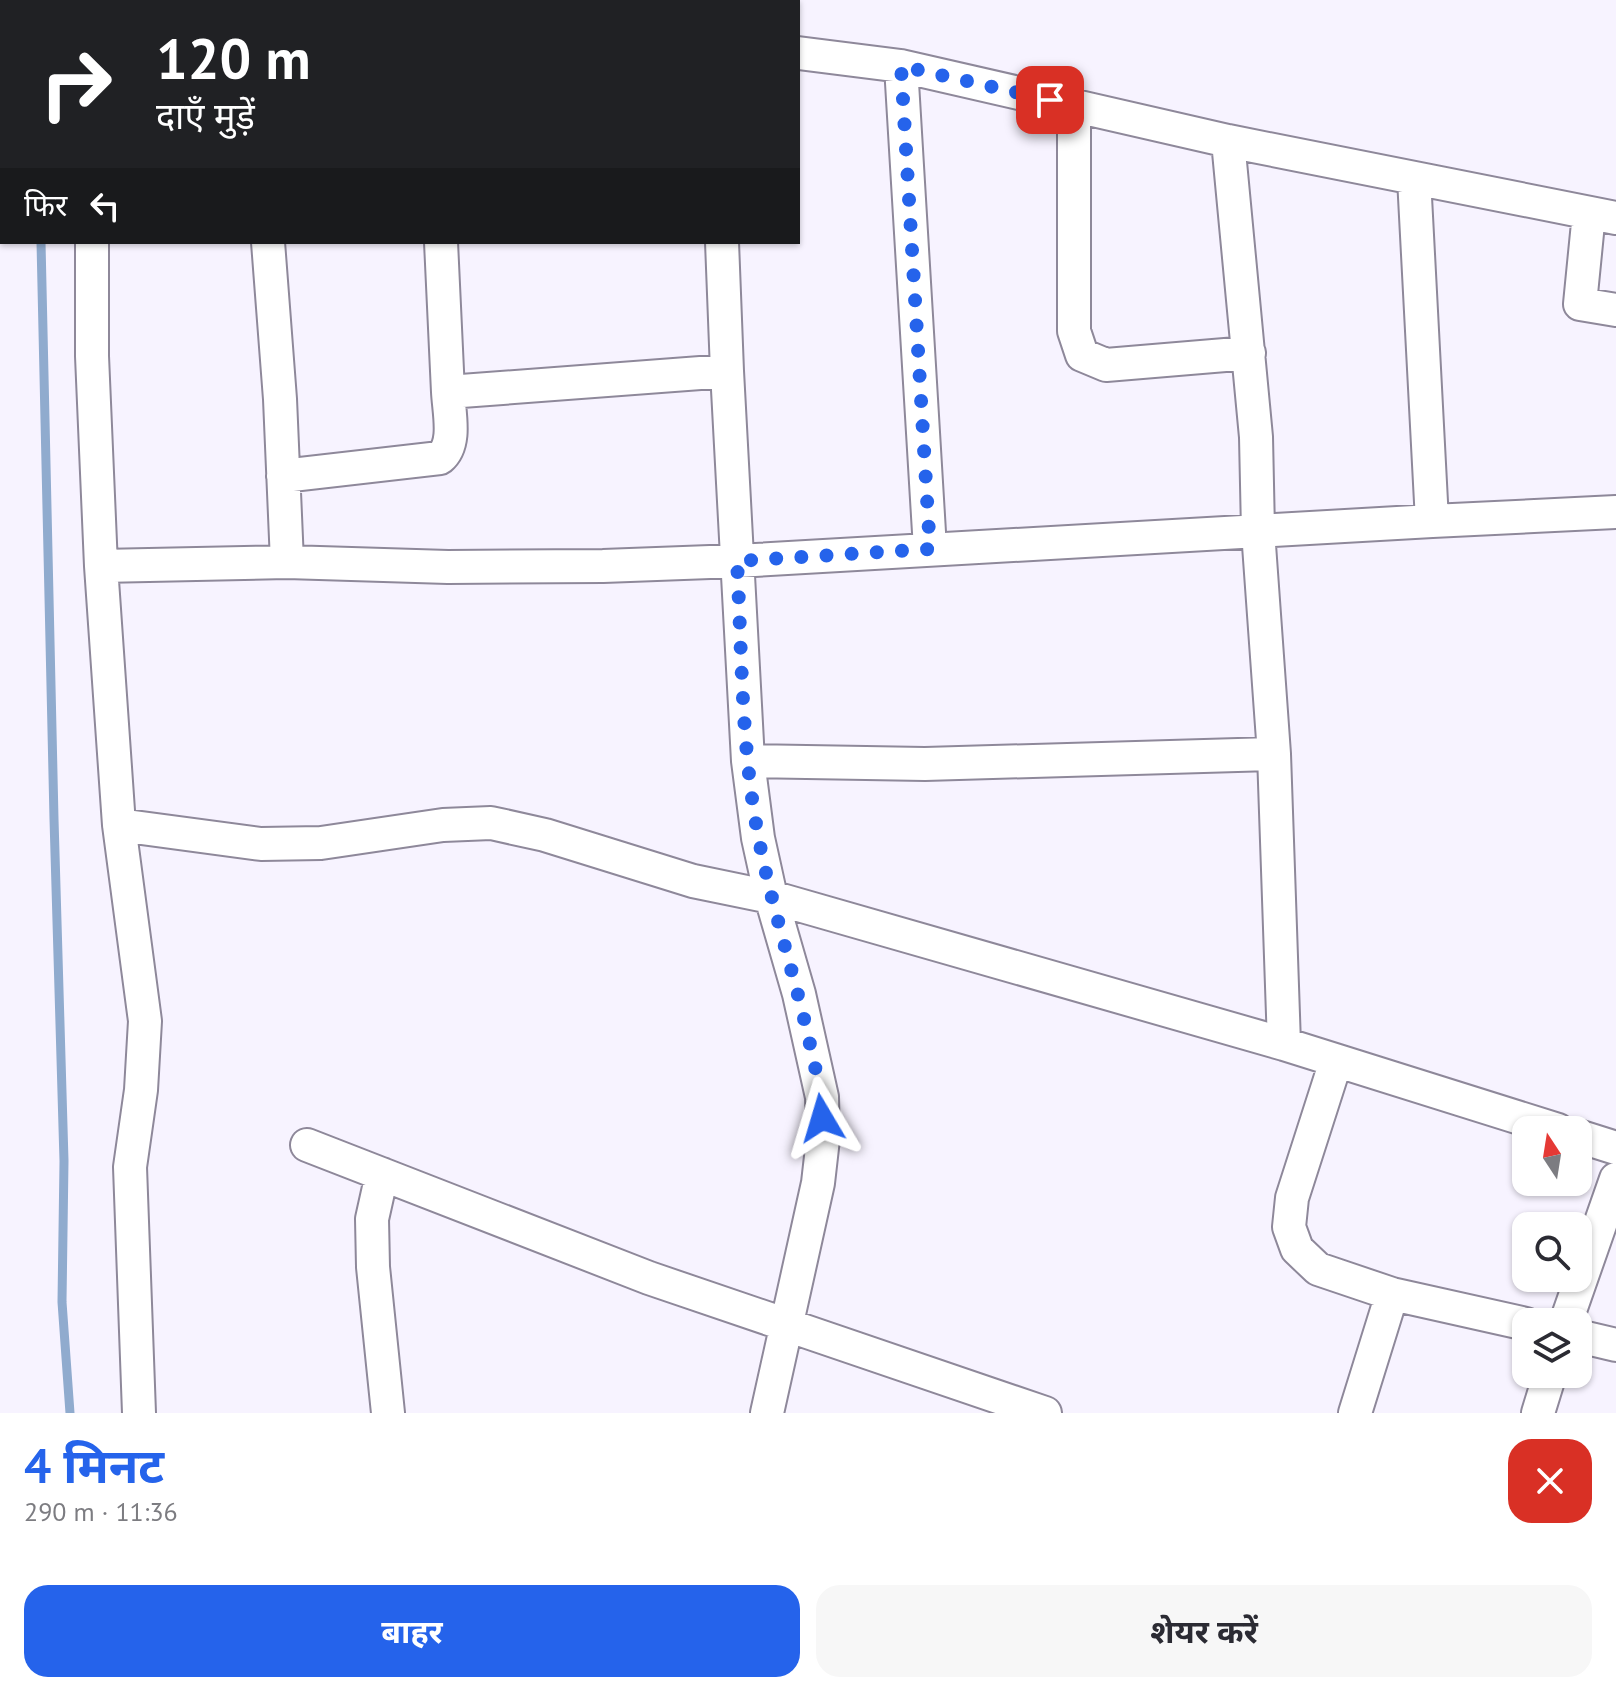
<!DOCTYPE html>
<html lang="hi">
<meta charset="utf-8">
<style>
body{margin:0;font-family:"PT Sans","Noto Sans Devanagari",sans-serif;background:#f7f7f7;color:#2b2b33;height:100vh;display:flex;flex-direction:column;font-size:30px;white-space:nowrap}
*{box-sizing:border-box;margin:0}
p{font-size:26px;color:#7c7c81}
.icon{flex:none;width:44px;height:44px;fill:none;stroke:currentColor;stroke-width:2;stroke-linecap:round;stroke-linejoin:round}
.map{position:relative;height:1413px;overflow:hidden}
.sheet{display:flex;flex-direction:column;background:#fff;flex:1}
.sheet>*{flex:none}
.hud{position:absolute;left:0px;top:0px;width:800px;height:244px;box-shadow:0 2px 6px #0004;background:#202124;color:#fff;overflow:hidden}
.needle{width:52px;rotate:348deg}
.controls{position:absolute;left:1512px;top:1116px;display:grid;gap:16px}
.controls a{display:grid;place-items:center;width:80px;height:80px;border-radius:16px;background:#fff;box-shadow:0 2px 6px #0004;font-size:40px}
.pin{position:absolute;display:grid;place-items:center;width:68px;height:68px;color:#fff;margin:-34px;border-radius:16px;box-shadow:0 4px 12px #0006}
.me{position:absolute;width:88px;margin:-44px;rotate:353deg;stroke-linejoin:round;filter:drop-shadow(0 0 6px #0008)}
.turn{display:flex;align-items:center;gap:28px;height:168px;padding:0 24px;font-size:36px}
.turn .icon{width:104px;height:104px;stroke-width:2.5}
.turn b{display:block;font-size:56px;line-height:68px}
.then{display:flex;align-items:center;height:76px;padding:0 24px;background:#0003;gap:16px;font-size:30px}
.round{display:grid;place-items:center;flex:none;width:84px;height:84px;border-radius:24px;background:#f7f7f7}
.overview{display:flex;align-items:center;justify-content:space-between;height:136px;padding:0 24px}
h1{font-size:48px;font-weight:700;line-height:60px;color:#2563eb}
.primary-button{display:flex;gap:16px;margin-top:auto;padding:16px 24px}
.primary-button a{flex:1;height:92px;border-radius:24px;background:#2563eb;color:#fff;font-size:32px;font-weight:700;line-height:92px;text-align:center}
.primary-button a+a{background:#f7f7f7;color:#2b2b33}
.map>svg:first-child{display:block}
.lines{fill:none;stroke-linecap:round;stroke-linejoin:round}
.stream{stroke:#90abce;stroke-width:9}
.street-casing{stroke:#8e889a;stroke-width:36}
.street{stroke:#fff;stroke-width:32}
.route{stroke:#2563eb;stroke-width:14;stroke-dasharray:0 25.2}
</style>
<div class="map">
<svg width="1616" height="1413" viewBox="0 0 1616 1413">
<rect width="100%" height="100%" fill="#f7f3ff"/>
<g class="lines">
<path class="stream" d="M36 0V2
M41 242 54 819 64 1161 62 1302 70 1413"/>
<g class="street-casing">
<path id="street" d="M77 0V2
M260 0 261 2
M434 0V2
M707 0V2
M798 53 901 66 1228 141 1616 218
M901 66 930 549
M1074 105V331L1082 355 1106 365 1249 353
M1228 141 1256 437 1258 531 1274 754 1284 1044
M1414 178 1432 521
M1589 213 1580 304 1616 310
M92 242V356L101 566 119 825 145 1021 141 1090 130 1167 139 1413
M268 242 280 399 287 562
M441 242 448 392 727 371
M722 242 727 371 748 761 758 838 771 897 799 994 822 1097 823 1139 818 1183 767 1413
M283 476 440 458C457 444 449 413 448 392
M101 566 287 562 448 567 603 566 737 561 1432 521 1616 512
M748 761 925 764 1274 754
M119 825 261 844 321 843 443 825 491 823 545 835 693 881 771 897 1284 1044 1558 1130
M1336 1061 1292 1198 1289 1227 1297 1249 1318 1269 1392 1294 1526 1324
M1578 1136 1616 1148
M307 1145 649 1278 1045 1413
M382 1174 372 1219 373 1267 388 1413
M1566 1322 1616 1179
M1578 1336 1616 1345
M1355 1413 1392 1294
M1538 1413 1550 1374"/>
</g>
<use href="#street" class="street"/>
</g>
<g class="lines">
<path class="route" d="M822 1118C821 1091 815 1066 809 1040 794 973 772 908 759 840 741 749 742 654 737 561L930 549 901 66 1050 100"/>
</g>
</svg>
<div class="controls">
<a><svg class="needle" viewBox="-14 -14 28 28"><path d="M0-13l5 13h-10z" fill="#e53935"/><path d="M0 13l5-13h-10z" fill="#7c7c81"/></svg></a>
<a><svg class="icon" aria-label="search" viewBox="0 0 24 24"><circle cx="10" cy="10" r="6"/><path d="M15 15l6 6"/></svg></a>
<a><svg class="icon" aria-label="layers" viewBox="0 0 24 24"><path d="M12 4l9 5-9 5-9-5zM3 14l9 5 9-5"/></svg></a>
</div>
<div class="pin" style="left:1050px;top:100px;background:#d93025"><svg class="icon" aria-label="arrive" viewBox="0 0 24 24"><path d="M6 21V4h12l-3 4 3 4H6"/></svg></div>
<svg class="me" style="left:822px;top:1118px" viewBox="-20 -20 40 40"><path d="M0-17L14 15 0 8-14 15z" fill="#2563eb" stroke="#fff" stroke-width="4"/></svg>
<div class="hud">
<div class="turn"><svg class="icon" aria-label="right" viewBox="0 0 24 24"><path d="M7 20v-9h11M14 6l5 5-5 5"/></svg><div><b>120 m</b>दाएँ मुड़ें</div></div>
<div class="then">फिर<svg class="icon" aria-label="left" viewBox="0 0 24 24"><path d="M17 20v-9H6M10 6l-5 5 5 5"/></svg></div>
</div>
</div>
<section class="sheet">
<div class="overview"><div><h1>4 मिनट</h1><p>290 m · 11:36</p></div><a class="round" style="background:#d93025;color:#fff"><svg class="icon" aria-label="close" viewBox="0 0 24 24"><path d="M6 6l12 12M18 6L6 18"/></svg></a></div>
<div class="primary-button"><a>बाहर</a><a>शेयर करें</a></div>
</section>
